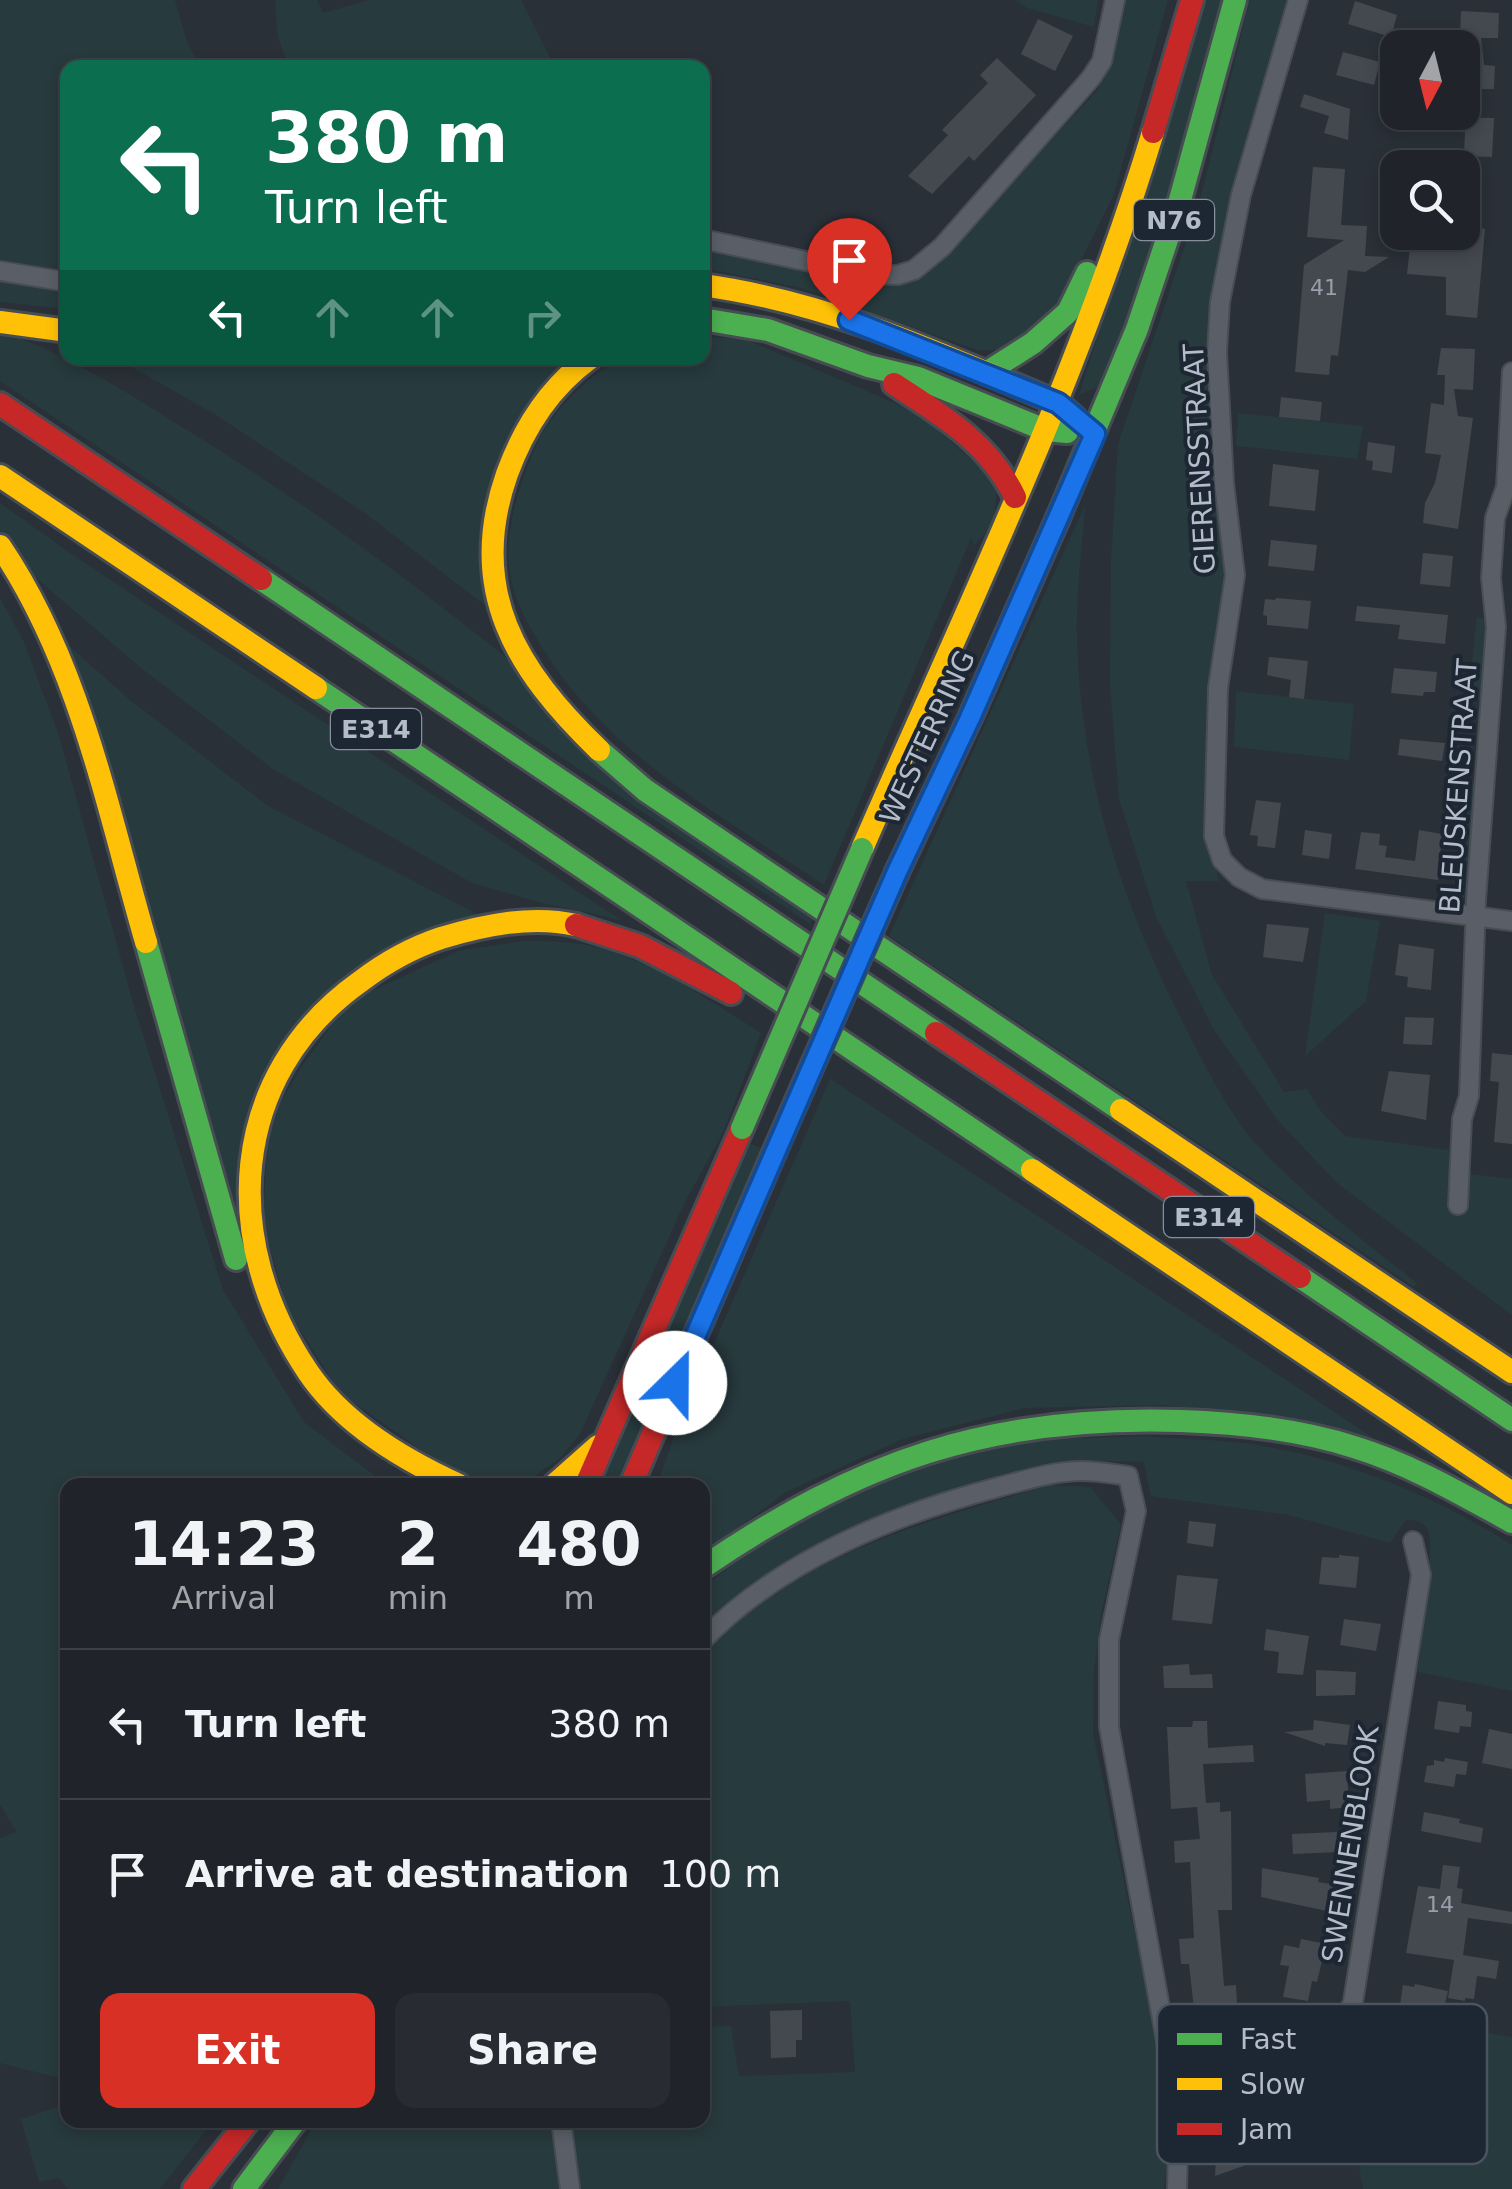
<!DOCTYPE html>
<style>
body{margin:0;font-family:"DejaVu Sans",sans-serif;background:#282c32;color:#f1f3f6;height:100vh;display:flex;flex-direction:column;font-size:38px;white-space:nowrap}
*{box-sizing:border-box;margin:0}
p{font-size:32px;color:#a2a4a8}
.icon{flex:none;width:55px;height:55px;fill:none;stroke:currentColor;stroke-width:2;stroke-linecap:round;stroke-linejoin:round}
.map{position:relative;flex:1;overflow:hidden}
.sheet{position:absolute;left:60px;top:1478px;width:650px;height:650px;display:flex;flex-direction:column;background:#20242a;border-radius:20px;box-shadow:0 5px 15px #0003,0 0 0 2px #3d4147}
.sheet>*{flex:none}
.top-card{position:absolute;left:60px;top:60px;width:650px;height:305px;border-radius:20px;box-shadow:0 5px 15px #0003,0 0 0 2px #3d4147;background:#0b6e4f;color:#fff;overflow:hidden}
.needle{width:65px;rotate:187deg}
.buttons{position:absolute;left:1380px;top:30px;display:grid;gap:20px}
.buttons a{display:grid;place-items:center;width:100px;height:100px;border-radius:20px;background:#20242a;box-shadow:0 5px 15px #0003,0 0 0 2px #3d4147;font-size:50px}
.pin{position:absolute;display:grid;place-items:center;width:85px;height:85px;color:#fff;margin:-102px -42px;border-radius:50% 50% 50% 0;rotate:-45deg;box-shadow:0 0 10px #0007}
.pin .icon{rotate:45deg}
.me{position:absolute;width:110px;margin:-55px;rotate:23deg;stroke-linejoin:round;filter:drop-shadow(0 0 8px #0008)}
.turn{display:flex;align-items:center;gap:35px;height:210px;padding:0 40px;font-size:45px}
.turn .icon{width:130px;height:130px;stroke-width:2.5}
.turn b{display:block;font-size:70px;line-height:85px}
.lanes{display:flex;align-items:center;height:95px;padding:0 40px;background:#0003;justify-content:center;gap:50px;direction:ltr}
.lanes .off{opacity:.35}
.eta{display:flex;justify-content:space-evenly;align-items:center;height:170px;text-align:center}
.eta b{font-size:60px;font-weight:600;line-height:70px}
.action{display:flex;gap:20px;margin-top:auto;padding:20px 40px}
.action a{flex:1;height:115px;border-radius:20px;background:#d93025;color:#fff;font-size:40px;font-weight:600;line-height:115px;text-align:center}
.action a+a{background:#282c32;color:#f1f3f6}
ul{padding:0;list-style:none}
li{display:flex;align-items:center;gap:30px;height:150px;padding:0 40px;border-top:2px solid #3d4147}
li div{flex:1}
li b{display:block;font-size:38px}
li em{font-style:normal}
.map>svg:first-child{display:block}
.green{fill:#273a3e}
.building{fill:#444950}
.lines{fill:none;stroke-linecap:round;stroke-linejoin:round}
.street-casing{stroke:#484c53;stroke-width:22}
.fast-casing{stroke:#474c53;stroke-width:28}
.slow-casing{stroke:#474c53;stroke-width:28}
.jam-casing{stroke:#474c53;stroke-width:28}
.street{stroke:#5a5e66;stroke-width:18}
.fast{stroke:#4caf50;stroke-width:22}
.slow{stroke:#ffc107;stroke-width:22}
.jam{stroke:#c62828;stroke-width:22}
.fast-bridge-casing{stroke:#474c53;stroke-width:28;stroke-linecap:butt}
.fast-bridge{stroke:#4caf50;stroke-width:22}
.route-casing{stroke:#114b97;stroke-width:25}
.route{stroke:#1a73e8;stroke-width:18}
.labels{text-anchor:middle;stroke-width:8;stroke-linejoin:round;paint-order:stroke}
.number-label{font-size:22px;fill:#989fab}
.shield{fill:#1d2633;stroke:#878f9c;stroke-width:2.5}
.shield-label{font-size:25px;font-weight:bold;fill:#b4bcc9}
.street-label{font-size:28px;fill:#b4bcc9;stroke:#1d2633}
.key{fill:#1d2633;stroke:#4a5360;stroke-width:2.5}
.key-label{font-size:28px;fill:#b4bcc9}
</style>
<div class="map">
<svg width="1512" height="2189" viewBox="0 0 1512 2189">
<rect width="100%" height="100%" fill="#2a3038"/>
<path class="green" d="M0 0H175L187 42 200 67 68 68 67 270 0 262Z
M275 0H317L323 13 369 0H521L555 67H289L278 37Z
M1015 0H1098L1094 27 1027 8Z
M1125 0H1168L1114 194 1055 312 1001 349 980 351 801 288 703 268 702 247 875 284 906 281 957 241 1097 91 1114 54Z
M1204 0H1223L1154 249 1101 385 1079 395Z
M1250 0H1289L1228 213 1211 305 1209 363 1212 455 1225 572 1224 608 1209 684 1206 828 1219 881H1186L1212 975 1284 1092 1307 1089 1320 1110 1345 1136 1449 1150 1452 1206 1466 1208 1470 1174 1512 1179V1315L1337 1183 1280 1123 1214 1030 1156 916 1119 799 1110 685 1111 561 1118 444 1199 204Z
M0 281 67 290V309L0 302Z
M0 331C72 355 136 399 200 438 422 575 616 749 816 915L810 924 0 381Z
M703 337 745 339 918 413 996 481C997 509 995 526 974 545L971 538 824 885C722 816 608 755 542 647 526 621 511 595 509 564 506 524 520 482 536 446 549 415 593 367 627 359 649 353 679 358 702 358Z
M116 358H577L532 398 490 609 366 514 216 415Z
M1238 413 1363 426 1357 459 1236 446Z
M0 503 63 548 621 920 538 902 472 883 273 769 141 668 29 572 0 531Z
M1085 505C1082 548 1076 592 1077 635 1080 774 1119 897 1182 1020 1198 1054 1231 1117 1256 1144 1304 1195 1362 1240 1417 1283L1414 1287 889 936Z
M0 598 23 640 59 736 134 1006 223 1290 304 1422 387 1485H68L67 2100 60 2078 0 2063V1838L17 1832 0 1805Z
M1477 617 1488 619 1482 698 1468 700Z
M68 645 130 700 268 806 483 917 319 999 233 1216Z
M1236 691 1354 704 1349 760 1234 747Z
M1462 778 1475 782 1470 886C1462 904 1453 906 1434 906L1437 897 1453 894 1458 885Z
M1325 913 1380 921 1366 1001 1305 1056Z
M523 941C544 941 565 941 586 945 650 958 707 999 761 1033L723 1133 685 1202 580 1434 559 1459 530 1479 510 1485 473 1480 420 1449 340 1393 288 1311 263 1222 267 1144 280 1104 300 1069 334 1022 367 993 458 951Z
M830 1079 1392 1450 1166 1405 1025 1408 903 1439 786 1492 703 1554 702 1485H657L678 1426Z
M748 1143 763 1149 617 1485H601Z
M1143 1436C1177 1439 1211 1439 1244 1443 1339 1456 1432 1494 1512 1545V1691L1418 1672C1420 1647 1437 1544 1427 1528 1422 1521 1414 1520 1406 1520L1390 1543 1289 1515 1151 1496 1144 1462C1053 1458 953 1480 872 1524 814 1555 759 1594 703 1629V1589C775 1523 895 1471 990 1449 1039 1438 1094 1438 1143 1436Z
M1050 1485 1090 1487 1121 1524 1101 1615 1094 1671 1093 1734 1161 2056 1171 2137 1164 2189H278L317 2120H702L703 2027 731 2026 739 2076 855 2072 850 2001 703 2007V1657C785 1558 932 1519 1050 1485Z
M1396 2019 1512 2037V2189H1363L1359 2167 1391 2138Z
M67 2104 68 2120H214L160 2189H68L59 2178 39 2182 21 2119Z"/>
<path class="building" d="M1355 1 1397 15 1391 37 1348 24Z
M1461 11 1499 13 1498 38H1481L1484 65 1495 66 1494 89H1462L1465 59 1462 37 1460 36Z
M1038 19 1073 36 1055 71 1021 54Z
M1343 52 1380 62 1374 85 1336 75Z
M997 58 1036 95 974 161 969 156 932 194 908 176 948 135 942 130 988 83 980 75Z
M1304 94 1350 109 1348 140 1324 133 1329 116 1300 107Z
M1429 117 1494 118 1492 157 1464 156 1465 132 1429 130Z
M1313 167 1345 169 1341 225 1367 226 1365 256 1389 257 1365 272 1348 270 1338 356 1331 355 1329 375 1295 372 1304 265 1344 240 1307 237Z
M1462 195 1482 196 1480 228 1485 229 1477 318 1446 315V277L1407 274 1410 247 1437 249 1439 232H1462Z
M1441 348 1475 349 1473 390 1454 389 1458 416 1473 418 1458 529 1423 523 1425 503 1435 483 1441 455 1425 453 1431 403 1444 405 1445 375H1437Z
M1281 397 1322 402 1320 421 1279 417Z
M1368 442 1395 446 1392 473 1372 470 1373 461 1366 460Z
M1273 464 1319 470 1315 511 1269 506Z
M1271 540 1317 545 1314 571 1268 566Z
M1423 553 1453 556 1450 587 1420 584Z
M1276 598 1311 601 1308 629 1267 625V616L1263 615 1265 599 1275 600Z
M1357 606 1448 615 1445 644 1398 639 1400 625 1355 621Z
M1269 657 1308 661 1304 699 1289 697 1291 680 1267 675Z
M1394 668 1437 672 1435 692H1424L1423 696 1391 693Z
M1400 739 1445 743 1442 761 1398 755Z
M1256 800 1281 803 1275 848 1257 846 1258 836 1250 835Z
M1305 830 1332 834 1329 859 1302 855Z
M1419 830 1442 834 1438 880 1355 869 1361 832 1380 834 1379 845 1387 846 1385 857 1415 861Z
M1267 924 1309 928 1303 962 1263 957Z
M1399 944 1434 949 1431 990 1407 987 1408 977 1395 975Z
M1405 1017 1434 1018 1432 1045 1403 1044Z
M1492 1053 1512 1055V1144L1494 1142 1499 1082 1490 1081Z
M1389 1071 1430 1075 1426 1120 1381 1111Z
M1189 1521 1216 1524 1213 1547 1187 1543Z
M1339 1555 1359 1557 1356 1588 1319 1584 1322 1557 1339 1558Z
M1177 1575 1218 1579 1212 1624 1172 1620Z
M1344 1619 1381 1624 1376 1651 1340 1645Z
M1266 1629 1309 1636 1303 1675 1277 1673 1279 1652 1264 1650Z
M1189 1664 1190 1675 1212 1674 1213 1688H1164L1163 1666Z
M1316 1670 1356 1672 1355 1695 1316 1696Z
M1438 1701 1466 1705V1711L1472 1712 1471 1727 1460 1726 1459 1733 1434 1729Z
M1314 1720 1350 1725 1347 1745 1325 1743V1746L1284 1732 1313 1730Z
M1193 1721H1207L1208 1748 1253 1745 1254 1762 1203 1764 1206 1803 1220 1802V1812L1231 1811 1232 1910H1218L1224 1986 1236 1985 1237 2004 1194 2009 1189 1964H1181L1179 1939 1194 1938 1190 1862 1175 1863 1174 1841 1200 1839 1197 1807 1171 1809 1167 1727H1192Z
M1489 1729 1512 1734V1769L1482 1763Z
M1445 1758 1468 1762 1466 1775 1456 1774 1454 1787 1424 1782 1427 1766 1434 1765V1760L1444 1762Z
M1347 1771 1349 1807 1330 1809V1800L1307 1802 1305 1774Z
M1424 1812 1460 1819 1459 1823 1483 1828 1481 1843 1421 1831Z
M1337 1832 1338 1852 1293 1854 1292 1834Z
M1443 1865 1460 1867 1457 1888 1463 1889 1461 1903 1512 1912V1924L1468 1918 1463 1955 1499 1961 1496 1979 1477 1976 1474 1999 1465 1998V2001L1448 1998 1454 1960 1406 1953 1418 1886 1440 1889Z
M1262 1868 1319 1878 1318 1882 1337 1885 1332 1912 1261 1897Z
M1301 1939 1326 1944 1317 1982 1312 1981 1308 2001 1283 1997 1289 1966 1280 1965 1284 1945 1299 1948Z
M1415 1984 1448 1991 1443 2013 1400 2005 1403 1985 1414 1987Z
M802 2010V2040H796V2057L771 2058 770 2011Z
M1300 2113 1309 2143 1215 2176 1217 2139 1274 2141 1268 2124Z"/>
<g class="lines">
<g class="street-casing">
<path id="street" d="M1298 0 1241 195 1220 302 1217 352 1224 483 1235 575 1218 688 1214 836 1222 860 1239 877 1262 889 1512 921
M702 239 867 274 898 275 914 270 942 247 1091 78 1102 61 1115 0
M0 271 68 282
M1458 1205 1462 1119 1469 1096 1476 900 1496 627 1491 578 1495 518 1506 487 1512 372
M702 1641C778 1561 895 1514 999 1487 1026 1480 1054 1471 1082 1471 1098 1471 1113 1474 1128 1476L1136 1511 1109 1640V1727L1179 2112 1177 2189
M1179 2112C1235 2104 1306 2080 1339 2031 1345 2022 1349 2011 1353 2002L1421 1575 1413 1541
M561 2120 570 2189"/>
</g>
<g class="fast-casing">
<path id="fast" d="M702 319 768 330 868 366 918 378 1045 430 1067 432
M986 373 1033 343 1068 312 1087 273
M1058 518 1137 329 1178 207 1235 0
M261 579 936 1033
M316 688 1032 1170
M599 750 645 790 1121 1110
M146 942 236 1259
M1300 1277 1512 1420
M702 1568C858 1461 990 1415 1181 1421 1239 1423 1298 1429 1354 1447 1410 1464 1461 1494 1512 1522
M244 2189 296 2120"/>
</g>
<g class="slow-casing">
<path id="slow" d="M702 285C828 302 942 354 1058 403L1075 418
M0 322 68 331
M590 358C550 387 524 427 507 474 466 590 516 670 599 750
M0 476 316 688
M0 546C80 664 107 808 146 942
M862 849C965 612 1078 380 1153 132
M897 872 970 718 1058 518
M1121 1110 1512 1372
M1032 1170 1512 1493
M459 1485C404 1460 343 1424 308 1372 220 1242 227 1076 361 981 386 962 411 948 441 938 484 925 532 915 576 925
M554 1485 598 1446"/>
</g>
<g class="jam-casing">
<path id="jam" d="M1153 132 1192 0
M894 384C943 416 989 443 1015 497
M0 404 261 579
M576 925 640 946 731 993
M936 1033 1300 1277
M586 1485 742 1128
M631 1485 777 1146
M194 2189 249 2120"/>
</g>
<use href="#street" class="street"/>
<use href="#fast" class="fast"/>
<use href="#slow" class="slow"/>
<use href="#jam" class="jam"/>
<g class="fast-bridge-casing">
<path id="fast-bridge" d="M742 1128 862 849
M777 1146 897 872"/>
</g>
<use href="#fast-bridge" class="fast-bridge"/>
</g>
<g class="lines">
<g class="route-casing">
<path id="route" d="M675 1383 897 872 970 718 1095 434 1058 403 849 320"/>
</g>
<use href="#route" class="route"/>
</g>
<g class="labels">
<g class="number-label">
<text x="1324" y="295">41</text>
<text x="1440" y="1912">14</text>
</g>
<g class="shield">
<rect x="1134" y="200" width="80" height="40" rx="8"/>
<rect x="331" y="709" width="90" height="40" rx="8"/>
<rect x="1164" y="1197" width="90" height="40" rx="8"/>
</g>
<g class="shield-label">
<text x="1174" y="229">N76</text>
<text x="376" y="738">E314</text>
<text x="1209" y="1226">E314</text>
</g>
<g class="street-label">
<text transform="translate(1199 459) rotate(-93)" y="10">GIERENSSTRAAT</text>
<text transform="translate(927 737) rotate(-65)" y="10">WESTERRING</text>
<text transform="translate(1458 786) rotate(-86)" y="10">BLEUSKENSTRAAT</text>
<text transform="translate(1350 1844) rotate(-81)" y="10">SWENNENBLOOK</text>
</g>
</g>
<rect x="1157" y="2004" width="330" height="160" rx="15" class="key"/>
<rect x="1177" y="2033" width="45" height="12" fill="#4caf50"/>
<rect x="1177" y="2078" width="45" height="12" fill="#ffc107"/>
<rect x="1177" y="2123" width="45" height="12" fill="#c62828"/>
<g class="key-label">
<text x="1240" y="2049">Fast</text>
<text x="1240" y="2094">Slow</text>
<text x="1240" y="2139">Jam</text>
</g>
</svg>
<div class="buttons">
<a><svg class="needle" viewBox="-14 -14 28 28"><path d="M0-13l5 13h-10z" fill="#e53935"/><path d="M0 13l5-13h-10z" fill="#a2a4a8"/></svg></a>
<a><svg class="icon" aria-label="search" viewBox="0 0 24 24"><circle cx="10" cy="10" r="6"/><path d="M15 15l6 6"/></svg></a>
</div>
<div class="pin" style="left:849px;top:320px;background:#d93025"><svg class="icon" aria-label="arrive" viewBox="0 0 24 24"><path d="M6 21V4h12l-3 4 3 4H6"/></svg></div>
<svg class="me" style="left:675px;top:1383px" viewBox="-20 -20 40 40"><circle r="19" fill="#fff"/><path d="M0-13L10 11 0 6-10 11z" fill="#1a73e8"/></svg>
<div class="top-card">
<div class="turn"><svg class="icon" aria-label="left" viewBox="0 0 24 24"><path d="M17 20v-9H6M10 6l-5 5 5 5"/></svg><div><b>380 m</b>Turn left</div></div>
<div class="lanes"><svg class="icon" aria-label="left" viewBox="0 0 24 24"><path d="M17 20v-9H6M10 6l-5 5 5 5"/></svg><svg class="icon off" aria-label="ahead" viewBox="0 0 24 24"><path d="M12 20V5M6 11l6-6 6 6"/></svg><svg class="icon off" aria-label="ahead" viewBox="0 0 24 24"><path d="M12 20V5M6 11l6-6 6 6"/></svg><svg class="icon off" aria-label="right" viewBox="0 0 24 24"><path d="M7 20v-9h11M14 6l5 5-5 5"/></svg></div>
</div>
<section class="sheet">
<div class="eta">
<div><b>14:23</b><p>Arrival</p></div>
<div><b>2</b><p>min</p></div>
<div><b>480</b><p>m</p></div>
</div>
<ul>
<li><svg class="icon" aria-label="left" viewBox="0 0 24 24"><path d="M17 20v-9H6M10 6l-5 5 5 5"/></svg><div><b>Turn left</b></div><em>380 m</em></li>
<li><svg class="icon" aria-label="arrive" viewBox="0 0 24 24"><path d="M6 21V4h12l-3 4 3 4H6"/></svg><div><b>Arrive at destination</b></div><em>100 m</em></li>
</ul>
<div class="action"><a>Exit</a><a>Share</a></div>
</section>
</div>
